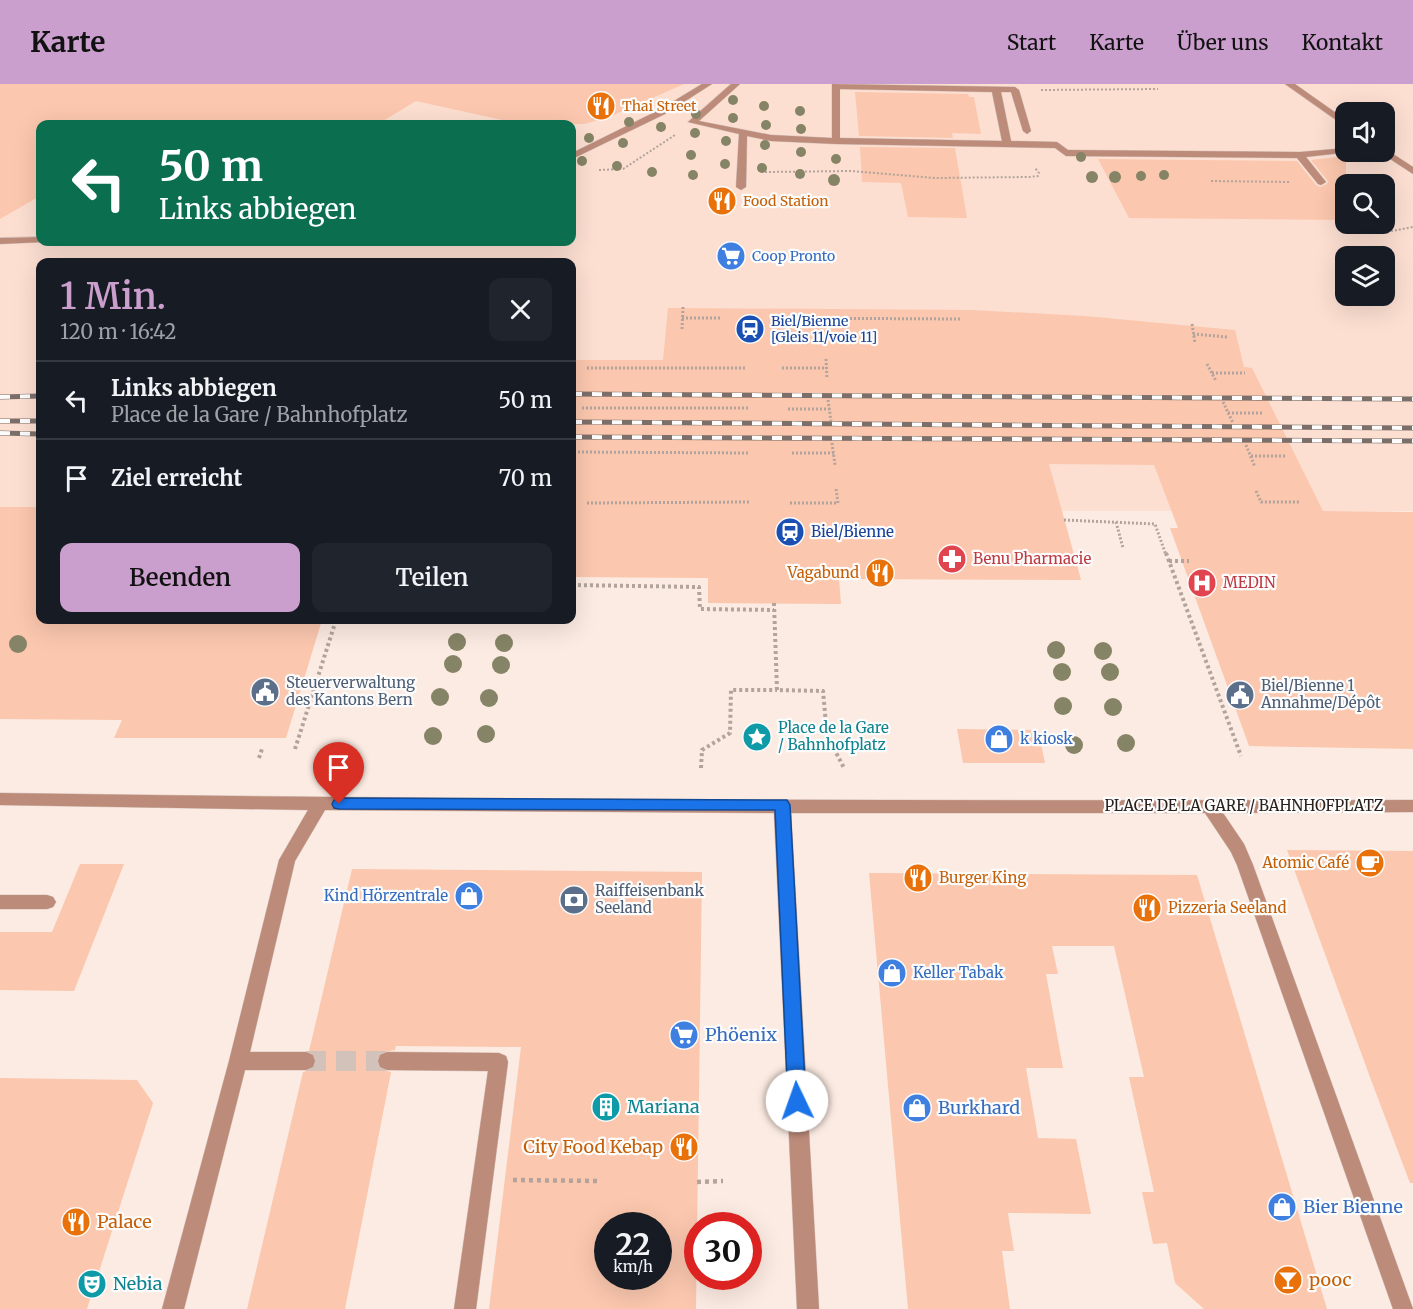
<!DOCTYPE html>
<html lang="de">
<meta charset="utf-8">
<style>
body{margin:0;font-family:Merriweather,serif;background:#20242c;color:#f1f3f6;height:100vh;display:flex;flex-direction:column;font-size:22px;white-space:nowrap}
*{box-sizing:border-box;margin:0}
p{font-size:20px;color:#9ea1a6}
.icon{flex:none;width:33px;height:33px;fill:none;stroke:currentColor;stroke-width:2;stroke-linecap:round;stroke-linejoin:round}
.map{position:relative;flex:1;overflow:hidden}
.panel{position:absolute;left:36px;top:174px;width:540px;height:366px;display:flex;flex-direction:column;background:#171b24;border-radius:12px;box-shadow:0 6px 24px #0002}
.panel>*{flex:none}
.guide{position:absolute;left:36px;top:36px;width:540px;height:126px;border-radius:12px;box-shadow:0 6px 24px #0002;background:#0b6e4f;color:#fff;overflow:hidden}
.tools{position:absolute;left:1335px;top:18px;display:grid;gap:12px}
.tools a{display:grid;place-items:center;width:60px;height:60px;border-radius:12px;background:#171b24;box-shadow:0 6px 24px #0002;font-size:30px}
.speed{position:absolute;left:594px;top:1128px;display:flex;gap:12px;font-size:30px;font-weight:700;text-align:center}
.speed>*{display:grid;place-content:center;width:78px;height:78px;border-radius:50%;background:#171b24;box-shadow:0 6px 24px #0002;line-height:1}
.speed small{font-size:15px;font-weight:400}
.speed .limit{border:9px solid #d22;background:#fff;color:#111}
.pin{position:absolute;display:grid;place-items:center;width:51px;height:51px;color:#fff;margin:-62px -26px;border-radius:50% 50% 50% 0;rotate:-45deg;box-shadow:0 0 6px #0007}
.pin .icon{rotate:45deg}
.me{position:absolute;width:66px;margin:-33px;rotate:357deg;stroke-linejoin:round;filter:drop-shadow(0 0 4px #0008)}
.turn{display:flex;align-items:center;gap:21px;height:126px;padding:0 24px;font-size:27px}
.turn .icon{width:78px;height:78px;stroke-width:2.5}
.turn b{display:block;font-size:42px;line-height:51px}
.round{display:grid;place-items:center;flex:none;width:63px;height:63px;border-radius:12px;background:#20242c}
.headline{display:flex;align-items:center;justify-content:space-between;height:102px;padding:0 24px}
h1{font-size:36px;font-weight:600;line-height:45px;color:#ca9ecd}
.primary-button{display:flex;gap:12px;margin-top:auto;padding:12px 24px}
.primary-button a{flex:1;height:69px;border-radius:12px;background:#ca9ecd;color:#111;font-size:24px;font-weight:600;line-height:69px;text-align:center}
.primary-button a+a{background:#20242c;color:#f1f3f6}
ul{padding:0;list-style:none}
li{display:flex;align-items:center;gap:18px;height:78px;padding:0 24px;border-top:2px solid #363941}
li div{flex:1}
li b{display:block;font-size:22px}
li em{font-style:normal}
header{display:flex;align-items:center;gap:36px;box-sizing:border-box;height:84px;padding:0 30px;background:#ca9ecd;color:#111}
header strong{font-size:28px}
nav{display:flex;gap:33px;margin-inline-start:auto;font-size:21px}
.map>svg:first-child{display:block}
.built{fill:#fcdfd1;fill-rule:evenodd}
.building{fill:#fbc7ae;fill-rule:evenodd}
.lines{fill:none;stroke-linecap:round;stroke-linejoin:round}
.minor-tunnel{stroke:#d2c2ba;stroke-width:20;stroke-dasharray:20 10;stroke-linecap:butt}
.minor-casing{stroke:#d6c6be;stroke-width:1}
.path-far3{stroke:#b2a49c;stroke-width:2;stroke-dasharray:2 2;stroke-linecap:butt}
.path-far2{stroke:#b2a49c;stroke-width:3;stroke-dasharray:2 2;stroke-linecap:butt}
.path-far1{stroke:#b2a49c;stroke-width:4;stroke-dasharray:3 3;stroke-linecap:butt}
.path{stroke:#b2a49c;stroke-width:4.5;stroke-dasharray:4 4;stroke-linecap:butt}
.minor{fill:#bd8b7a;fill-rule:evenodd}
.rail-casing{stroke:#7c6f69;stroke-width:5}
.rail{stroke:#fcfcfc;stroke-width:4;stroke-dasharray:10;stroke-linecap:butt}
.tree{fill:#868466}
.route{fill:#1a73e8;stroke:#114b97;stroke-width:1.5}
.labels{text-anchor:middle;stroke-width:4.5;stroke-linejoin:round;paint-order:stroke}
.far-food-label{font-size:14px;fill:#c56008;stroke:#fcfcfc;text-anchor:start}
.far-shop-label{font-size:14px;fill:#366cbe;stroke:#fcfcfc;text-anchor:start}
.far-transit-label{font-size:14px;fill:#164399;stroke:#fcfcfc;text-anchor:start}
.transit-label{font-size:15px;fill:#164399;stroke:#fcfcfc;text-anchor:start}
.health-label{font-size:15px;fill:#be3a42;stroke:#fcfcfc;text-anchor:start}
.food-label{font-size:15px;fill:#c56008;stroke:#fcfcfc;text-anchor:end}
.service-label{font-size:15px;fill:#4e5e75;stroke:#fcfcfc;text-anchor:start}
.culture-label{font-size:15px;fill:#0d838f;stroke:#fcfcfc;text-anchor:start}
.shop-label{font-size:15px;fill:#366cbe;stroke:#fcfcfc;text-anchor:start}
.street-label{font-size:15px;fill:#2a201b;stroke:#fcfcfc}
.near-shop-label{font-size:18px;fill:#366cbe;stroke:#fcfcfc;text-anchor:start}
.near-culture-label{font-size:18px;fill:#0d838f;stroke:#fcfcfc;text-anchor:start}
.near-food-label{font-size:18px;fill:#c56008;stroke:#fcfcfc;text-anchor:start}
</style>
<header>
<strong>Karte</strong>
<nav><a>Start</a><a>Karte</a><a>Über uns</a><a>Kontakt</a></nav>
</header>
<div class="map">
<svg width="1413" height="1225" viewBox="0 0 1413 1225">
<rect width="100%" height="100%" fill="#fcebe2"/>
<path class="built" d="M0 0H1413V427H1062L1081 496 572 493V178H40V423H0ZM1346 28H1384V68H1346ZM40 40H572V158H40ZM1346 100H1384V140H1346ZM1346 172H1384V212H1346Z"/>
<path class="building" d="M0 0H684L609 33 584 40H520L416 17 378 40H40V112L0 135Z
M855 8 968 10 969 13H974L981 50 952 49 953 54 859 52Z
M860 63 955 64 967 134 908 133 901 99 862 98Z
M1346 72V136L1129 134 1098 75 1297 77 1316 101 1320 103 1327 100 1328 97 1311 76Z
M668 224 971 226 1085 232 1235 246 1244 283 1252 284 1323 427 1413 428V665L1249 662 1170 444H1178L1154 381 1049 380 1081 496 839 495 841 520 708 519V494L572 493V276H663Z
M0 423H40V536H322L286 654H114L122 636 0 635Z
M957 645 1038 646 1045 679H963Z
M1287 766 1413 767V1099H1410L1371 996Z
M80 780H124L74 907 0 906V848H52Z
M352 785 702 788 696 1225H489L521 963 396 962 395 966 379 969 376 976 379 985 391 988 345 1225H247L303 988 314 985 317 978 315 970 309 967ZM608 1142H658V1192H608Z
M869 789 1197 791 1327 1225H1204L1175 1199 1167 1159 1153 1160 1142 1108H1154L1129 993H1144L1114 862H1052L1058 890H1046L1063 984H1026L1038 1054 1076 1055 1091 1130 1008 1129 1014 1167H1002L1010 1225H908Z
M0 994 137 996 153 1019 87 1225H0Z"/>
<g class="lines">
<path class="minor-tunnel" d="M306 977H387"/>
<g class="minor-casing">
<path id="minor" d="M702 0H712L665 30 572 75V69L659 26Z
M731 0H740L699 37 771 51 832 54V0L1015 3 1019 6 1031 47 1027 50 1023 47 1011 8H1001L1011 57 1057 58 1068 66 1300 68 1346 64V68H1350L1306 73 1326 98 1321 101 1318 100 1297 74 1066 72 1055 64 836 60 771 57 747 52 746 103 741 106 736 103 739 50 688 38ZM840 5 992 8 1002 57 840 54Z
M1285 0H1295L1346 36V43Z
M1384 64 1413 83V90L1381 69 1384 68Z
M40 153V158H44L0 160V154Z
M0 709C471 716 942 717 1413 716V728L1223 729 1244 760 1253 781 1413 1225H1393L1237 781 1231 768 1205 729H791L819 1225H797L774 729 325 726 295 777 250 968H306L313 971 315 977 313 983 306 986H245L184 1225H162L229 977 279 776 308 726 0 721Z
M0 811H47L53 813 56 818 53 823 47 825H0Z
M387 968 499 969 506 972 508 978 476 1225H454L488 987 387 986 380 983 378 977 380 971Z"/>
</g>
<path class="path-far3" d="M1041 6 1158 5
M599 86 623 85 675 51
M765 88 851 87 935 94 1029 93 1038 92 1039 89 1035 84
M1211 97 1290 98
M1381 140 1392 147 1413 143"/>
<path class="path-far2" d="M682 234H722
M778 234 960 235
M1192 240 1195 259
M682 245 683 223
M1193 250 1227 253
M826 275 827 295
M1207 280 1216 297
M587 284H747
M782 284H827
M1212 289H1245
M828 316 831 337
M1223 318 1233 339
M582 324H749
M788 325H830
M1228 329H1263
M832 359 835 381
M1246 361 1255 383
M574 368 749 369
M792 369H834
M1251 372H1286
M1256 407 1261 418H1300
M587 419 749 418
M790 419H838L836 405
M1064 436 1155 440 1166 471
M1116 438 1123 464"/>
<path class="path-far1" d="M1166 469 1241 672
M1169 477H1189
M572 501 699 503 700 525 774 526
M774 519 777 606 823 607 827 651 844 684
M295 665 336 536
M259 674 262 665
M701 684 702 666 730 649 731 606H777"/>
<path class="path" d="M513 1096 598 1097
M697 1098 723 1097"/>
<use href="#minor" class="minor"/>
<g class="rail-casing">
<path id="rail" d="M572 310 1413 315
M0 313 40 312
M0 337H40
M572 338 1413 344
M0 349 40 350
M572 353 1413 357"/>
</g>
<use href="#rail" class="rail"/>
</g>
<g class="tree">
<circle cx="733" cy="16" r="5"/>
<circle cx="764" cy="22" r="5"/>
<circle cx="800" cy="27" r="5"/>
<circle cx="696" cy="30" r="5"/>
<circle cx="733" cy="34" r="5"/>
<circle cx="629" cy="38" r="5"/>
<circle cx="766" cy="41" r="5"/>
<circle cx="661" cy="43" r="5"/>
<circle cx="801" cy="45" r="5"/>
<circle cx="695" cy="49" r="5"/>
<circle cx="589" cy="54" r="5"/>
<circle cx="726" cy="57" r="5"/>
<circle cx="623" cy="59" r="5"/>
<circle cx="765" cy="61" r="5"/>
<circle cx="801" cy="68" r="5"/>
<circle cx="691" cy="71" r="5"/>
<circle cx="1081" cy="73" r="5"/>
<circle cx="836" cy="75" r="5"/>
<circle cx="582" cy="77" r="5"/>
<circle cx="725" cy="80" r="5"/>
<circle cx="617" cy="82" r="5"/>
<circle cx="762" cy="84" r="5"/>
<circle cx="652" cy="88" r="5"/>
<circle cx="800" cy="90" r="5"/>
<circle cx="693" cy="91" r="5"/>
<circle cx="1164" cy="91" r="5"/>
<circle cx="1141" cy="92" r="5"/>
<circle cx="1092" cy="93" r="6"/>
<circle cx="1115" cy="93" r="6"/>
<circle cx="834" cy="96" r="6"/>
<circle cx="457" cy="558" r="9"/>
<circle cx="504" cy="559" r="9"/>
<circle cx="18" cy="560" r="9"/>
<circle cx="1056" cy="566" r="9"/>
<circle cx="1103" cy="567" r="9"/>
<circle cx="453" cy="580" r="9"/>
<circle cx="501" cy="581" r="9"/>
<circle cx="1062" cy="588" r="9"/>
<circle cx="1110" cy="588" r="9"/>
<circle cx="440" cy="613" r="9"/>
<circle cx="489" cy="614" r="9"/>
<circle cx="1063" cy="622" r="9"/>
<circle cx="1113" cy="623" r="9"/>
<circle cx="486" cy="650" r="9"/>
<circle cx="433" cy="652" r="9"/>
<circle cx="1126" cy="659" r="9"/>
<circle cx="1074" cy="661" r="9"/>
</g>
<path class="route" d="M339 714 787 716 790 721 806 1017 803 1023 797 1026 791 1023 788 1017 775 726 339 725 334 724 332 720 334 716Z"/>
<defs>
<g id="restaurant-disc" transform="scale(1.5)"><circle r="9.5" fill="#e8710a" stroke="#fcfcfc"/><path d="M-5-6h1v4h1v-4h1v4h1v-4h1v5L-1.5 .5V6h-2V.5L-5-1ZM5-6V6H3V1.5H1.5Q1.5-4 5-6Z" fill="#fff"/></g>
<g id="supermarket-disc" transform="scale(1.5)"><circle r="9.5" fill="#3f7fe0" stroke="#fcfcfc"/><path d="M-6-5.5h2.5l.6 2H6L4.5 2H-2.5L-4.4-4H-6ZM-1.5 3.2a1.3 1.3 0 1 0 .1 0ZM3 3.2a1.3 1.3 0 1 0 .1 0Z" fill="#fff"/></g>
<g id="station-disc" transform="scale(1.5)"><circle r="9.5" fill="#1a4fb4" stroke="#fcfcfc"/><path d="M-3-6H3Q5-6 5-4V2Q5 4 3 4L4.5 6H3L1.5 4h-3L-3 6H-4.5L-3 4Q-5 4-5 2V-4Q-5-6-3-6ZM-3.5-4v3h7v-3ZM-3.5 1v1.5H-2V1ZM2 1v1.5H3.5V1Z" fill="#fff"/></g>
<g id="pharmacy-disc" transform="scale(1.5)"><circle r="9.5" fill="#e0444e" stroke="#fcfcfc"/><path d="M-2-6h4v4h4v4h-4v4h-4v-4h-4v-4h4Z" fill="#fff"/></g>
<g id="hospital-disc" transform="scale(1.5)"><circle r="9.5" fill="#e0444e" stroke="#fcfcfc"/><path d="M-5-5h3v3.5h4V-5h3V5h-3V1.5h-4V5h-3Z" fill="#fff"/></g>
<g id="civic-disc" transform="scale(1.5)"><circle r="9.5" fill="#5c6f8a" stroke="#fcfcfc"/><path d="M-.6-6.5H3V-4.5H.6V-3L4-1V1h2V6H-6V1h2V-1L-.6-3ZM-1.2 2.5V6h2.4V2.5Z" fill="#fff"/></g>
<g id="sight-disc" transform="scale(1.5)"><circle r="9.5" fill="#0f9aa8" stroke="#fcfcfc"/><path d="M0-6L1.8-2.2L6-1.7L2.9 1.2L3.7 5.4L0 3.3L-3.7 5.4L-2.9 1.2L-6-1.7L-1.8-2.2Z" fill="#fff"/></g>
<g id="shop-disc" transform="scale(1.5)"><circle r="9.5" fill="#3f7fe0" stroke="#fcfcfc"/><path d="M-5-2.5h2.3a2.7 3.5 0 0 1 5.4 0H5L5.5 6h-11ZM-1.5-2.5h3a1.5 2.3 0 0 0-3 0Z" fill="#fff"/></g>
<g id="cafe-disc" transform="scale(1.5)"><circle r="9.5" fill="#e8710a" stroke="#fcfcfc"/><path d="M-5.5-4.5H6V0H3Q3 3.5 0 3.5H-2.5Q-5.5 3.5-5.5 0ZM3-3.2v2h1.7v-2ZM-6 4.5H4V6H-6Z" fill="#fff"/></g>
<g id="bank-disc" transform="scale(1.5)"><circle r="9.5" fill="#5c6f8a" stroke="#fcfcfc"/><path d="M-6-4H6V4H-6ZM0-2.3a2.3 2.3 0 1 0 0 4.6a2.3 2.3 0 1 0 0-4.6Z" fill="#fff"/></g>
<g id="building-disc" transform="scale(1.5)"><circle r="9.5" fill="#0f9aa8" stroke="#fcfcfc"/><path d="M-4-6H4V6H1V3H-1V6H-4ZM-2.5-4.3h1.7v1.8h-1.7ZM.8-4.3h1.7v1.8H.8ZM-2.5-1h1.7V.8h-1.7ZM.8-1h1.7V.8H.8Z" fill="#fff"/></g>
<g id="bar-disc" transform="scale(1.5)"><circle r="9.5" fill="#e8710a" stroke="#fcfcfc"/><path d="M-6-5H6L.8 .8V4.5H3.5V6h-7V4.5H-.8V.8Z" fill="#fff"/></g>
<g id="theatre-disc" transform="scale(1.5)"><circle r="9.5" fill="#0f9aa8" stroke="#fcfcfc"/><path d="M-5-5.5Q0-4 5-5.5V0Q5 5 0 6Q-5 5-5 0ZM-3.3-2.5H-1v1.5H-3.3ZM1-2.5H3.3v1.5H1ZM-2.8 1Q0 5.5 2.8 1Z" fill="#fff"/></g>
</defs>
<g fill-rule="evenodd">
<use href="#restaurant-disc" x="601" y="22"/>
<use href="#restaurant-disc" x="722" y="117"/>
<use href="#supermarket-disc" x="731" y="172"/>
<use href="#station-disc" x="750" y="245"/>
<use href="#station-disc" x="790" y="448"/>
<use href="#pharmacy-disc" x="952" y="475"/>
<use href="#restaurant-disc" x="880" y="489"/>
<use href="#hospital-disc" x="1202" y="499"/>
<use href="#civic-disc" x="265" y="608"/>
<use href="#civic-disc" x="1240" y="611"/>
<use href="#sight-disc" x="757" y="653"/>
<use href="#shop-disc" x="999" y="655"/>
<use href="#cafe-disc" x="1370" y="779"/>
<use href="#restaurant-disc" x="918" y="794"/>
<use href="#shop-disc" x="469" y="812"/>
<use href="#bank-disc" x="574" y="816"/>
<use href="#restaurant-disc" x="1147" y="824"/>
<use href="#shop-disc" x="892" y="889"/>
<use href="#supermarket-disc" x="684" y="951"/>
<use href="#building-disc" x="606" y="1023"/>
<use href="#shop-disc" x="917" y="1024"/>
<use href="#restaurant-disc" x="684" y="1063"/>
<use href="#shop-disc" x="1282" y="1123"/>
<use href="#restaurant-disc" x="76" y="1138"/>
<use href="#bar-disc" x="1288" y="1196"/>
<use href="#theatre-disc" x="92" y="1200"/>
</g>
<g class="labels">
<g class="far-food-label">
<text x="622" y="27">Thai Street</text>
<text x="743" y="122">Food Station</text>
</g>
<g class="far-shop-label">
<text x="752" y="177">Coop Pronto</text>
</g>
<g class="far-transit-label">
<text x="771" y="242">Biel/Bienne<tspan x="771" dy="16">[Gleis 11/voie 11]</tspan></text>
</g>
<g class="transit-label">
<text x="811" y="453">Biel/Bienne</text>
</g>
<g class="health-label">
<text x="973" y="480">Benu Pharmacie</text>
<text x="1223" y="504">MEDIN</text>
</g>
<g class="food-label">
<text x="859" y="494">Vagabund</text>
<text x="1349" y="784">Atomic Café</text>
<text x="939" y="799" text-anchor="start">Burger King</text>
<text x="1168" y="829" text-anchor="start">Pizzeria Seeland</text>
</g>
<g class="service-label">
<text x="286" y="604">Steuerverwaltung<tspan x="286" dy="17">des Kantons Bern</tspan></text>
<text x="1261" y="607">Biel/Bienne 1<tspan x="1261" dy="17">Annahme/Dépôt</tspan></text>
<text x="595" y="812">Raiffeisenbank<tspan x="595" dy="17">Seeland</tspan></text>
</g>
<g class="culture-label">
<text x="778" y="649">Place de la Gare<tspan x="778" dy="17">/ Bahnhofplatz</tspan></text>
</g>
<g class="shop-label">
<text x="1020" y="660">k kiosk</text>
<text x="448" y="817" text-anchor="end">Kind Hörzentrale</text>
<text x="913" y="894">Keller Tabak</text>
</g>
<g class="street-label">
<text x="1244" y="727">PLACE DE LA GARE / BAHNHOFPLATZ</text>
</g>
<g class="near-shop-label">
<text x="705" y="957">Phöenix</text>
<text x="938" y="1030">Burkhard</text>
<text x="1303" y="1129">Bier Bienne</text>
</g>
<g class="near-culture-label">
<text x="627" y="1029">Mariana</text>
<text x="113" y="1206">Nebia</text>
</g>
<g class="near-food-label">
<text x="663" y="1069" text-anchor="end">City Food Kebap</text>
<text x="97" y="1144">Palace</text>
<text x="1309" y="1202">pooc</text>
</g>
</g>
</svg>
<div class="tools">
<a><svg class="icon" aria-label="sound" viewBox="0 0 24 24"><path d="M4 9h4l5-4v14l-5-4H4zM17 9q2 3 0 6"/></svg></a>
<a><svg class="icon" aria-label="search" viewBox="0 0 24 24"><circle cx="10" cy="10" r="6"/><path d="M15 15l6 6"/></svg></a>
<a><svg class="icon" aria-label="layers" viewBox="0 0 24 24"><path d="M12 4l9 5-9 5-9-5zM3 14l9 5 9-5"/></svg></a>
</div>
<div class="speed"><div>22<small>km/h</small></div><div class="limit">30</div></div>
<div class="pin" style="left:339px;top:720px;background:#d93025"><svg class="icon" aria-label="arrive" viewBox="0 0 24 24"><path d="M6 21V4h12l-3 4 3 4H6"/></svg></div>
<svg class="me" style="left:797px;top:1017px" viewBox="-20 -20 40 40"><circle r="19" fill="#fff"/><path d="M0-13L10 11 0 6-10 11z" fill="#1a73e8"/></svg>
<div class="guide">
<div class="turn"><svg class="icon" aria-label="left" viewBox="0 0 24 24"><path d="M17 20v-9H6M10 6l-5 5 5 5"/></svg><div><b>50 m</b>Links abbiegen</div></div>
</div>
<section class="panel">
<div class="headline"><div><h1>1 Min.</h1><p>120 m · 16:42</p></div><a class="round"><svg class="icon" aria-label="close" viewBox="0 0 24 24"><path d="M6 6l12 12M18 6L6 18"/></svg></a></div>
<ul>
<li><svg class="icon" aria-label="left" viewBox="0 0 24 24"><path d="M17 20v-9H6M10 6l-5 5 5 5"/></svg><div><b>Links abbiegen</b><p>Place de la Gare / Bahnhofplatz</p></div><em>50 m</em></li>
<li><svg class="icon" aria-label="arrive" viewBox="0 0 24 24"><path d="M6 21V4h12l-3 4 3 4H6"/></svg><div><b>Ziel erreicht</b></div><em>70 m</em></li>
</ul>
<div class="primary-button"><a>Beenden</a><a>Teilen</a></div>
</section>
</div>
